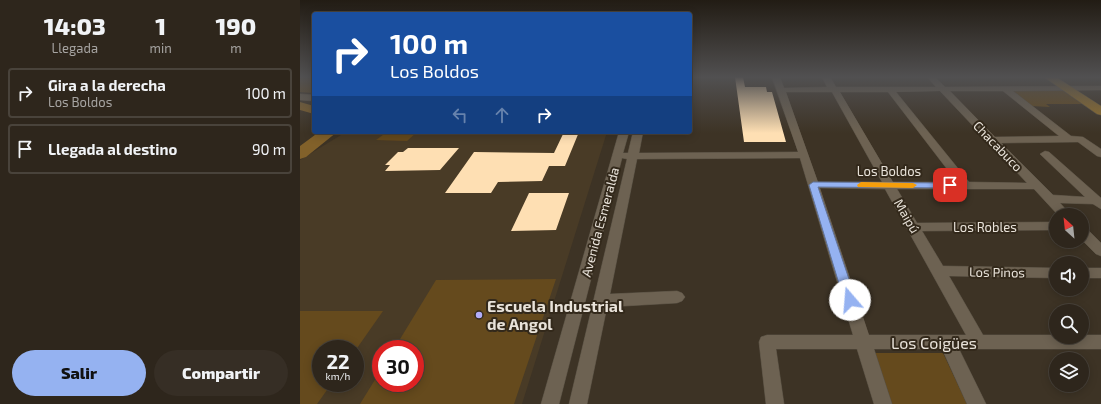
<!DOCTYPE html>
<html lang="es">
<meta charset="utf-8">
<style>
body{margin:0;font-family:"Exo 2",sans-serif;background:#362e25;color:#f1f3f6;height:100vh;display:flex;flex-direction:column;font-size:15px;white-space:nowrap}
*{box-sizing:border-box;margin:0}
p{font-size:13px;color:#a7a5a3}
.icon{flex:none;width:22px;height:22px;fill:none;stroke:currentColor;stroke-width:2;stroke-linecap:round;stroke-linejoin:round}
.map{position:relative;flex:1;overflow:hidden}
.sheet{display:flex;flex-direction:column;background:#2e261c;width:300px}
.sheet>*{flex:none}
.banner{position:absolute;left:12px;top:12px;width:380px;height:122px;border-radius:4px;box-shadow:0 2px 10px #0003,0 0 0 1px #49433b;background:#1a4fa0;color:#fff;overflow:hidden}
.needle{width:26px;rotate:333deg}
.controls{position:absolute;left:749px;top:208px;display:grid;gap:8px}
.controls a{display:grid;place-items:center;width:40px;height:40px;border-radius:50%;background:#2e261c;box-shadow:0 2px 10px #0003,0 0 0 1px #49433b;font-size:20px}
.speed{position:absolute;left:12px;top:340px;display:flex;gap:8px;font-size:20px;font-weight:700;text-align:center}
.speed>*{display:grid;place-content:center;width:52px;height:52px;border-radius:50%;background:#2e261c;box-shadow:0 2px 10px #0003,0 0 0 1px #49433b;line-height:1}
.speed small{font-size:10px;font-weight:400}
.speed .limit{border:6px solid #d22;background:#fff;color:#111}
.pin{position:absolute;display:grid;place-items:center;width:34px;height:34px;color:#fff;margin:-17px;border-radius:8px;box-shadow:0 2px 6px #0006}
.me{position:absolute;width:44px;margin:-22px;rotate:342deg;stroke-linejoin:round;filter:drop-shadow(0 0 3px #0008)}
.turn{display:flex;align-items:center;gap:14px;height:84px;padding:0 12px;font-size:18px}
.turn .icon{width:52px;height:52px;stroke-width:2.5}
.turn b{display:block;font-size:28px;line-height:34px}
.lanes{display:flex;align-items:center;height:38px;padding:0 12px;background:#0003;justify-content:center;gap:20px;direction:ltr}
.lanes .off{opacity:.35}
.eta{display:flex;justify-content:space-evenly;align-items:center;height:68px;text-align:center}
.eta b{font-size:24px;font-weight:800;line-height:28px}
.primary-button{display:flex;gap:8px;margin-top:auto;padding:8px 12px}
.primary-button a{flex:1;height:46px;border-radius:24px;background:#95b2f1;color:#111;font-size:16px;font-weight:800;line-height:46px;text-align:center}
.primary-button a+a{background:#362e25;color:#f1f3f6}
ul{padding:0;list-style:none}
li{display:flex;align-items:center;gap:12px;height:50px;margin:0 8px 6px;padding:0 4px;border:2px solid #49433b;border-radius:4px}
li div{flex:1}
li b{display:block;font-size:15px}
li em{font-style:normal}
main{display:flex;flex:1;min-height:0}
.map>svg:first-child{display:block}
.built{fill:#493b26;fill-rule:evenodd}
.green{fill:#654a1d}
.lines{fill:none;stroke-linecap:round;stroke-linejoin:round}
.river{fill:#82612a;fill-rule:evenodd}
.building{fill:#fedfb3}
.minor-casing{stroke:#574f42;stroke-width:1}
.major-casing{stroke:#574f42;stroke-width:1}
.minor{fill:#6d6252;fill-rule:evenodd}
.major{fill:#97722a;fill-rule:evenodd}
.route{fill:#95b2f1;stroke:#61749d}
.slow{fill:#f59e0b}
.poi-dot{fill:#b2adf9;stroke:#33291b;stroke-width:1.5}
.labels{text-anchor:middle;stroke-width:4;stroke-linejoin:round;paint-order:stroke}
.street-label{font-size:13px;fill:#e9e3da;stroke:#33291b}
.near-poi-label{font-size:16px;font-weight:bold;fill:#e9e3da;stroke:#33291b;text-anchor:start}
.near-street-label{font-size:16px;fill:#e9e3da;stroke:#33291b}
</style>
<main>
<section class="sheet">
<div class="eta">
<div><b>14:03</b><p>Llegada</p></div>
<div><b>1</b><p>min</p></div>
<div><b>190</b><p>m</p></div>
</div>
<ul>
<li><svg class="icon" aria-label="right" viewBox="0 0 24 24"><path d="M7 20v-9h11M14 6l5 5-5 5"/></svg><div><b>Gira a la derecha</b><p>Los Boldos</p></div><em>100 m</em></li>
<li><svg class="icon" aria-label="arrive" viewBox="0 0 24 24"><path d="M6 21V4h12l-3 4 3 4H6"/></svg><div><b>Llegada al destino</b></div><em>90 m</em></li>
</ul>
<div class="primary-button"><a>Salir</a><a>Compartir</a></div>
</section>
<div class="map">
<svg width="801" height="404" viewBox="0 0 801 404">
<rect width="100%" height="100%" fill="#3d3325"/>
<path class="built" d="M46 132H307L222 404H0V160ZM21 349H55V383H21ZM81 349H115V383H81Z"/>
<path class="green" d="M0 77H14V93L0 92Z
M709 89H767L791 104H746L750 107 731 106Z
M87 132H117L107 141 76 140Z
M256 279 214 404H60L81 370V383H115V349H94L136 280Z
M0 311H83L55 351V349H21V383H32L17 404H0Z
M574 353H643L667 404H591Z"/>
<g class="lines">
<path class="river" d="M0 102 14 106V114L0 110Z
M19 132H37L6 157 0 159V146Z"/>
</g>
<path class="building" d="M435 77H443L445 87H466L467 92H472L486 142H444Z
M264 132H279L265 166H249L242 181 198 182 191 193H145L174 152 254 153Z
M108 148H159L140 170 85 171 90 165H85L98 152H103Z
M229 193H269L256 230 211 231Z"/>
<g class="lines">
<g class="minor-casing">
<path id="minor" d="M472 77H480L484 88 527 87 522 77H530L536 87H636L627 77H635L645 87 801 86V90L713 91 771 136 783 137 801 149V157L797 156 778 142 701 143 753 195 785 197 740 154 745 151 749 152 801 198V209L793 204 760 203 771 215H758L734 189H597L617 223 756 222V230L622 231 643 266 756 268V278L649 276 683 335H756V337H782V335H801V349H659L686 404H667L642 349H574L592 404H574L557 349H476L484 404H466L459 342 461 337 467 335H553L500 158 337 159 310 294 377 291 382 293 385 297 382 301 377 303 307 307 287 404H269L327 159 322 158 259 404H241L319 132H329L323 153H328L333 132H343L339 153 498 152ZM640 91 727 183 669 182 596 92ZM650 91H703L759 136 695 137ZM486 92H532L582 182H518ZM540 92H588L657 182H593ZM520 188 585 189 666 335H569Z
M0 94 14 95V101L0 100Z
M782 228 787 229 801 243V256L796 254 782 240Z
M782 268H801V278H782Z"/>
</g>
<g class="major-casing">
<path id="major" d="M744 77H756L801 106V115L797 114Z"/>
</g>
<use href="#minor" class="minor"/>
<use href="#major" class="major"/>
</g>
<linearGradient id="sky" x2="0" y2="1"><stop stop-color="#221c14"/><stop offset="0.58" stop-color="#515051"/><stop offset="1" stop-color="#515051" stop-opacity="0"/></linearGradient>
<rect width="801" height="133" fill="url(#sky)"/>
<path class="route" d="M513 182 650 183 654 185 650 188 518 187 556 300 554 303 550 304 546 303 544 300 509 185Z"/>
<path class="slow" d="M561 182 613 183 617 185 613 188 558 187 557 185Z"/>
<circle class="poi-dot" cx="179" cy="315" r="4"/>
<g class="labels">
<g class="street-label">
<text transform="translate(698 146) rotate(46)" y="5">Chacabuco</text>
<text x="589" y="176">Los Boldos</text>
<text transform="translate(607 216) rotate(60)" y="5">Maipú</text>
<text transform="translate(300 222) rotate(-75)" y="5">Avenida Esmeralda</text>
<text x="685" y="232">Los Robles</text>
<text transform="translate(697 272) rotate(1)" y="5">Los Pinos</text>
</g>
<g class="near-poi-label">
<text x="187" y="312">Escuela Industrial<tspan x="187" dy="18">de Angol</tspan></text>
</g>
<g class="near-street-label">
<text x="634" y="349">Los Coigües</text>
</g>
</g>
</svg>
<div class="controls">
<a><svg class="needle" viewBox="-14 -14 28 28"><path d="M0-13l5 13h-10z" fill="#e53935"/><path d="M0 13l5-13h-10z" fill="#a7a5a3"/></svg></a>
<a><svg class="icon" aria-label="sound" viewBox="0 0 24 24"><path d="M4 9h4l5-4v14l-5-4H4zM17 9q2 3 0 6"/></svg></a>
<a><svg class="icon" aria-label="search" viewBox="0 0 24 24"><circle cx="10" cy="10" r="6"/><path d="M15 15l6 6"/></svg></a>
<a><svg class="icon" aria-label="layers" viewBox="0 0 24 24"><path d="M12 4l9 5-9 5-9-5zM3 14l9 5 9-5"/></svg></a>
</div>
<div class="speed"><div>22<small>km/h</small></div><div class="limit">30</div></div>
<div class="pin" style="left:650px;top:185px;background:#d93025"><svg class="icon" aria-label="arrive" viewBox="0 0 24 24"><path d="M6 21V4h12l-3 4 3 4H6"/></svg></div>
<svg class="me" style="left:550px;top:300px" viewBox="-20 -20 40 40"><circle r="19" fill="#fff"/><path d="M0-13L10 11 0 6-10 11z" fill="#95b2f1"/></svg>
<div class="banner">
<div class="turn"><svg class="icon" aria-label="right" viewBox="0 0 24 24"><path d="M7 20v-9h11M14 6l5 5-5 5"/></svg><div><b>100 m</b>Los Boldos</div></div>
<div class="lanes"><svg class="icon off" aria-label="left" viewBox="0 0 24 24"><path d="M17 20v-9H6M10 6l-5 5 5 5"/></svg><svg class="icon off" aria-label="ahead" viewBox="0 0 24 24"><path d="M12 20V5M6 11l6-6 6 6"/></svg><svg class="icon" aria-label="right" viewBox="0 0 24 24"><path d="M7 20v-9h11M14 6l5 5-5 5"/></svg></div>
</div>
</div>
</main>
